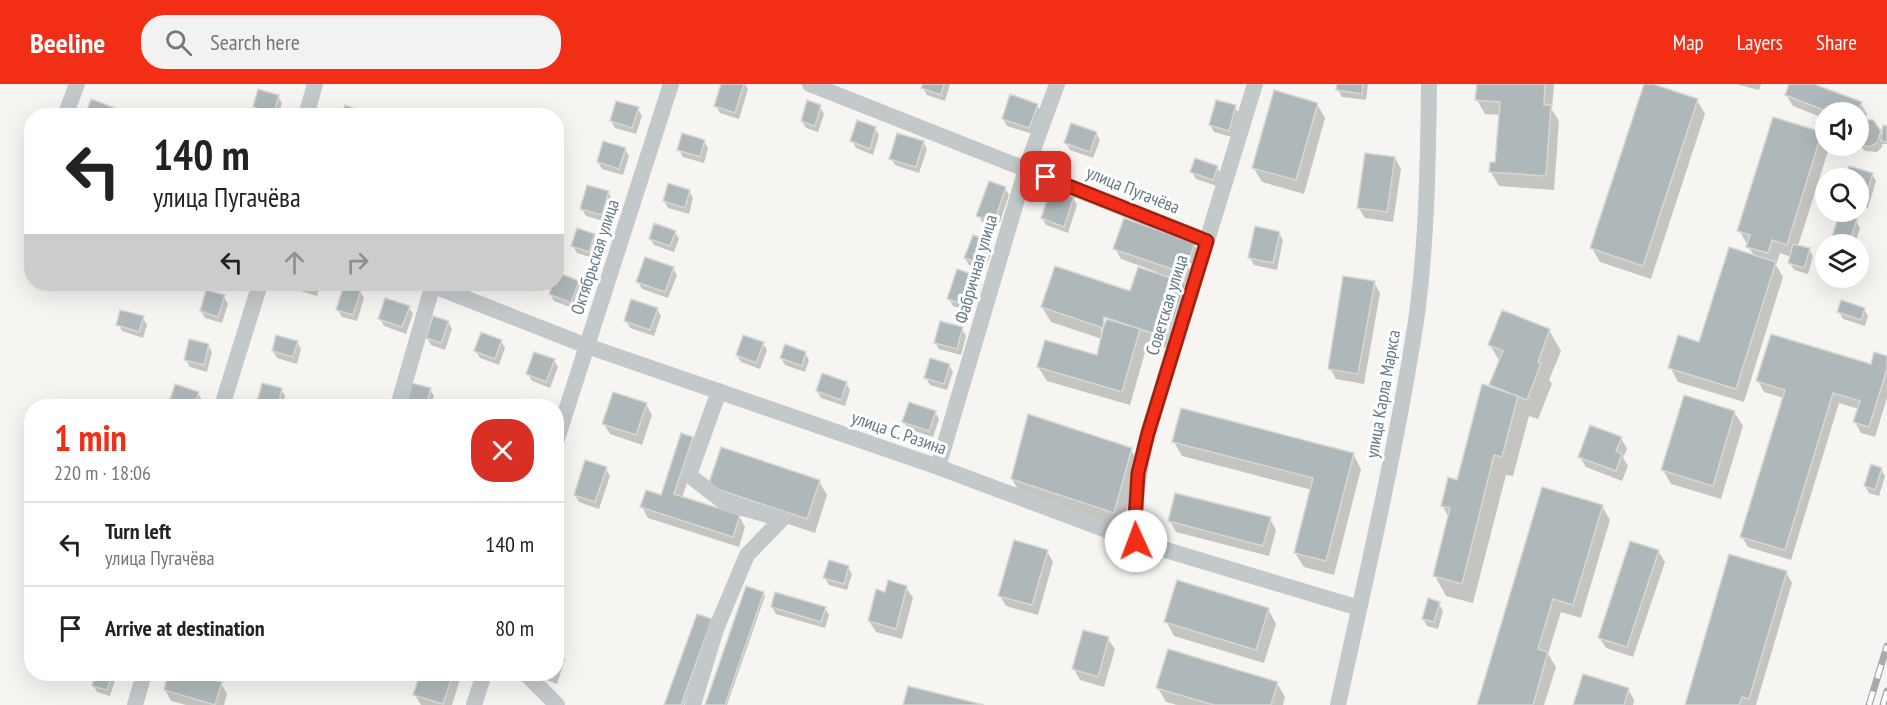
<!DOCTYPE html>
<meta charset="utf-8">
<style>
body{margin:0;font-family:"PT Sans Narrow",sans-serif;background:#f2f2f2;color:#222;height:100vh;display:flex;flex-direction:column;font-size:22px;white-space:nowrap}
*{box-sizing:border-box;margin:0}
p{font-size:20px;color:#767676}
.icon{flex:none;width:33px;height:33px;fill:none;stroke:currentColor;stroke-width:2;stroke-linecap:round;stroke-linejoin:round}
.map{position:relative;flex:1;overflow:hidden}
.drawer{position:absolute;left:24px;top:315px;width:540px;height:282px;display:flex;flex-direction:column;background:#fff;border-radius:24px;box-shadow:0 6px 24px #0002}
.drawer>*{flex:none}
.guide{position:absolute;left:24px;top:24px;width:540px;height:183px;border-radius:24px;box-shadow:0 6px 24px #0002;background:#fff;color:#222;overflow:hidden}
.tools{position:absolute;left:1815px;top:18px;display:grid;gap:12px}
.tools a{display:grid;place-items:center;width:54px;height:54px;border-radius:50%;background:#fff;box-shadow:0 6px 24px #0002;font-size:30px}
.pin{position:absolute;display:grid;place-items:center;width:51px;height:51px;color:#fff;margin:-26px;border-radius:12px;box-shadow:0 3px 9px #0006}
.me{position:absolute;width:66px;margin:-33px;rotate:358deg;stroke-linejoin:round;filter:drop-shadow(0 0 4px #0008)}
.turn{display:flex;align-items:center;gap:21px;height:126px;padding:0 30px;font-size:27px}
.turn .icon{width:78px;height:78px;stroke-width:2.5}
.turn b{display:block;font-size:42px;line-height:51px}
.lanes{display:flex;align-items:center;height:57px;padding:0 30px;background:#0003;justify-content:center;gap:30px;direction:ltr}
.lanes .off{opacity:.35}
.round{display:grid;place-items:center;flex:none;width:63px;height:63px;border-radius:24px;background:#f2f2f2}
.headline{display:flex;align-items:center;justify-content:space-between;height:102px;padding:0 30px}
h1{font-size:36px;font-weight:700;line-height:45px;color:#f22f16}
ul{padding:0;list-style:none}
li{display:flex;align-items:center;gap:18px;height:84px;padding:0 30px;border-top:2px solid #e0e0e0}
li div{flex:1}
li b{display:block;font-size:22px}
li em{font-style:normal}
header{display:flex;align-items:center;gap:36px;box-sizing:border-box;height:84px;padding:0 30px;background:#f22f16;color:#fff}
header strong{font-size:28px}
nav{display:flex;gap:33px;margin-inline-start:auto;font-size:21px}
.search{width:420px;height:54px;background:#f2f2f2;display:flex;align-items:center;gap:15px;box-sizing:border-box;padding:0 21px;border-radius:24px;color:#767676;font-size:22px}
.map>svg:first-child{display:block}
.shadow{fill:#0003;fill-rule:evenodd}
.building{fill:#aeb8bb;stroke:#d7d7d4;stroke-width:1.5}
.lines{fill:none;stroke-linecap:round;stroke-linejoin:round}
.minor{stroke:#c3c8ca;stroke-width:16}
.rail-casing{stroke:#a3abaf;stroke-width:7}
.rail{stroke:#fff;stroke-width:4.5;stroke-dasharray:14;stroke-linecap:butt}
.route-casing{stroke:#9d1f0e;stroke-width:15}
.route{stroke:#f22f16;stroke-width:10}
.labels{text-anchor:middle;stroke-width:6;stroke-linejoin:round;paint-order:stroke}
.street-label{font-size:18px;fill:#627a85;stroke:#fff}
</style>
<header>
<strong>Beeline</strong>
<div class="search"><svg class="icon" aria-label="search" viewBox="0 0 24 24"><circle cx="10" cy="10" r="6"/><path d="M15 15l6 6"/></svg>Search here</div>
<nav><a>Map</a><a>Layers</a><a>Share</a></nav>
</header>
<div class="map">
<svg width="1887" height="621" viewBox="0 0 1887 621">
<rect width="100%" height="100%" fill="#f6f5f2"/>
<path class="shadow" d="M723 0H745L748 5 739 35 720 29 716 22Z
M924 0H950L945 17 927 11 923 4Z
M1338 0H1368L1366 16 1342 13 1338 6Z
M1478 0H1554L1552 26 1559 37 1554 106 1499 102 1491 88 1497 80 1500 31 1485 30 1477 16Z
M1646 0 1697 16 1705 30 1651 195 1600 178 1592 164Z
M1736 0H1761L1759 6Z
M1791 0H1810L1861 20 1867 30 1864 38 1878 43 1883 53 1887 43V60H1882V63L1877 68 1865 67 1858 59V28H1826V35L1793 22 1786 11Z
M278 12 282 19 278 32 258 30 254 23Z
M1317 20 1325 34 1304 110 1262 98 1253 83Z
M1037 21 1041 28 1033 50 1007 42 1003 35Z
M820 23 824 30 818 48 806 44 802 37Z
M1235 23 1239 30 1232 53 1214 48 1210 41Z
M638 25 642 32 636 50 615 44 611 37Z
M875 44 879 51 873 71 856 64 852 57Z
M1096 49 1100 56 1093 74 1070 66 1066 59Z
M1821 50 1826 62 1829 64 1798 162 1809 165 1813 172 1808 190 1794 186 1790 179 1791 173 1780 169 1776 181 1783 193 1744 318 1678 298 1670 283 1700 260 1754 172 1739 146Z
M704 57 708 64 704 79 683 73 679 66Z
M923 58 927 65 919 89 895 81 891 74Z
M625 65 629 72 623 91 602 85 598 78Z
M1395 74 1401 85 1393 138 1365 134 1358 123Z
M1217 83 1221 90 1217 102 1196 95 1192 88Z
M1850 84 1872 90 1876 97 1868 124 1858 121V94H1847Z
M1005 104 1009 111 998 144 982 138 978 131Z
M689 107 693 114 689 130 668 124 664 117Z
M608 108 612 115 606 138 586 132 582 125Z
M1073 114 1077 121 1068 149 1046 141 1042 134Z
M1840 132 1856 137 1860 144 1855 160H1832Z
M675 148 679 155 674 168 654 161 650 154Z
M1279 149 1283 156 1277 186 1254 181 1250 174Z
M594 151 598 158 593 174 577 169 573 162Z
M989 158 993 165 985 186 969 181 965 174Z
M1194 160 1200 171 1190 199 1183 197 1193 214 1175 267 1148 258 1130 321 1047 297 1038 283 1098 273 1102 255 1051 238 1042 223 1131 209 1156 191 1157 188 1121 175 1115 164ZM1102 231 1121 239 1120 241 1108 237 1101 251Z
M673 184 677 191 668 214 642 205 638 198Z
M558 190 578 198 582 205 575 225 554 217 550 210 554 200H556Z
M977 193 981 200 973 228 953 222 949 215Z
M1374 198 1380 209 1364 300 1336 295 1330 284Z
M293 200H321L317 212 297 206Z
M360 207 364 214 357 237 342 233 338 226Z
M224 213 228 220 222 239 205 234 201 227Z
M409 223 413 230 406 250 384 242 380 235Z
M657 225 661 232 654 252 630 244 626 237Z
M1864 225 1868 232 1865 242 1843 235 1839 228Z
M143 234 147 241 143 254 122 247 118 240Z
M448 238 452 245 445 266 431 261 427 254Z
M962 245 966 252 961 271 939 265 935 258Z
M1549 246 1561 267 1549 296 1552 300 1538 335 1529 332 1513 392 1506 391 1473 519 1446 512 1435 492 1449 434 1442 421 1458 397 1500 278 1490 261Z
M501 257 505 264 499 281 480 274 476 267Z
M297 258 301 265 297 280 277 274 273 267Z
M763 259 767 266 760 285 741 278 737 271Z
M208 261 212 268 207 288 190 283 186 276Z
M805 269 809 276 805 288 785 281 781 274Z
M1887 273V314L1875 353 1861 349 1855 338 1859 325 1839 319 1791 476 1748 463 1742 453 1784 314 1764 308 1758 297 1872 282Z
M554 276 558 283 550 304 532 297 528 290Z
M949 281 953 288 947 306 930 301 926 294Z
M846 299 850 306 845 322 821 314 817 307Z
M413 300 430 305 434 312 431 322H407Z
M263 301 281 305 285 312 283 322H258Z
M198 309 202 316 200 322H172L170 319Z
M646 320 652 331 642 361 610 350 604 340Z
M935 328 939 335 933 353 908 345 904 338Z
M1734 328 1743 342 1721 415 1671 400 1663 386Z
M692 354 698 365 682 414 739 432 745 443 739 463 648 434 642 423 662 413Z
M1621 354 1627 365 1623 374 1628 382 1622 397 1586 383 1580 373Z
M1174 358 1353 370 1361 385 1334 491 1304 483 1295 469 1312 406 1182 372Z
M1131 366 1140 380 1122 443 1020 409 1012 395Z
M606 385 610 392 599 425 579 418 575 411Z
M1881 385 1885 392 1879 412 1869 409 1865 402Z
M819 397 827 411 815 449 717 416 709 402Z
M1602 422 1610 436 1581 534 1561 528 1548 570 1556 583 1544 621H1479Z
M1270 435 1276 446 1269 472 1176 448 1170 437Z
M1047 467 1053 478 1038 531 1006 522 1000 512Z
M1658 467 1665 478 1633 573 1606 564 1599 553Z
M848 483 852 490 847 506 829 501 825 494Z
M1786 488 1792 499 1756 621H1687Z
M906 503 913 514 902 555 876 548 869 537 886 509Z
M763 509 765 512 727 621H706Z
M1439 520 1443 527 1438 545 1427 542 1423 535Z
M772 523 825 524 829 531 825 544 776 530Z
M1268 525 1276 540 1264 579 1174 552 1166 537Z
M713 539 684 621H666Z
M1108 555 1115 565 1104 603 1080 596 1074 585Z
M556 566 561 568 565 575 557 600 533 591 532 590H556Z
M97 590H117L110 612 97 608 93 601Z
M170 590H187L221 599 227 610 224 621H186L171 617 165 606Z
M422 590H459L461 592 452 621H421L415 611Z
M1277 599 1285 613 1283 621H1177L1166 618 1158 604Z
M1628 605 1634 616 1633 621H1575Z"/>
<path class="building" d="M721 0H744L735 29 714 22Z
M923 0H944L941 11 921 4Z
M1337 0H1363L1362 10 1336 6Z
M1477 0H1545L1544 21H1551L1546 92 1489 88 1490 78H1495L1500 18 1475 16Z
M1644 0H1653L1698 15 1643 182 1590 164Z
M1789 0H1814L1862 18 1858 28H1829L1785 11Z
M258 5 279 11 274 29 253 23Z
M1274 6 1318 19 1296 96 1252 84Z
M1010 10 1038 20 1029 44 1002 35Z
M91 15 115 24 112 32H85Z
M807 16 821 21 815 42 801 37Z
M1216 16 1236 21 1229 47 1209 41Z
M616 17 639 23 632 44 610 37Z
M345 21 368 29 367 32H341Z
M1773 33 1822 48 1787 161 1772 156 1768 169 1746 163 1750 151 1737 147Z
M1864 35 1873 36 1881 47 1877 59 1869 63 1858 60V38Z
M857 36 876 43 870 65 850 57Z
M1071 39 1097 48 1090 68 1064 59Z
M1883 41 1887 42V58L1881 57Z
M682 49 705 56 700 73 677 66Z
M897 49 924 57 916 83 889 75Z
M603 57 626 64 619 85 597 78Z
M1365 69 1395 73 1387 128 1357 124Z
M1195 74 1218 82 1213 96 1190 88Z
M1849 82 1873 89 1864 118 1858 116V94H1845Z
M989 97 1006 103 994 138 976 132Z
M668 99 690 106 685 124 663 117Z
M587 101 609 107 602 131 580 125Z
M1051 105 1074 113 1064 143 1041 134Z
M1839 130 1857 135 1849 160H1830Z
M1124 134 1195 159 1184 189 1113 165Z
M654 139 676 147 670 162 649 155Z
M1255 142 1280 148 1273 179 1248 174Z
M577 144 595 150 589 168 571 162Z
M973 151 990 157 982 180 964 174Z
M1793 160 1810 164 1804 184 1788 179Z
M1729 163 1776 178 1736 305 1668 284 1678 251 1699 258Z
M645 173 674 183 665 208 636 198Z
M1055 182 1130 207 1138 183 1186 199 1167 254 1104 233 1103 244 1041 223Z
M957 185 978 192 969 222 947 215Z
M557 188 579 197 571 219 549 210 553 200H556Z
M1343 192 1375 197 1358 290 1328 285Z
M292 200H315L313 206Z
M344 201 361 206 353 231 336 226Z
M206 206 225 211 218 233 200 227Z
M385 214 410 222 402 243 378 235Z
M631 215 658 224 650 246 624 237Z
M1841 216 1865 224 1861 236 1837 228Z
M120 226 144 232 139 248 116 241Z
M1502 226 1550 245 1538 278 1541 279 1527 316 1489 301 1503 267 1488 261Z
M433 232 449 237 441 259 426 254Z
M1107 235 1140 245 1122 308 1037 283 1045 256 1097 271 1103 244Z
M940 237 963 243 957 265 934 259Z
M481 248 502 256 495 275 474 267Z
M1771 250 1871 280 1874 268 1887 272V285L1869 343 1853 338 1860 317 1833 309 1785 466 1740 453 1785 306 1756 297Z
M276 251 298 257 293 273 272 267Z
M743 251 764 258 756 279 736 271Z
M189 255 209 260 204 281 184 276Z
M785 260 806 268 802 282 780 274Z
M534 268 555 275 546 298 526 290Z
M930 274 950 280 944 300 924 294Z
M822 289 847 298 841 316 816 307Z
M262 299 282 304 278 322H256Z
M412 299 431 304 426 322H406Z
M175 300 199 308 194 322H179L169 319Z
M1482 300 1518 312 1502 373 1494 371 1462 500 1433 492 1450 424 1441 422 1448 393 1457 396Z
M613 308 647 319 636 351 602 340Z
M1684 311 1735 327 1713 402 1661 386Z
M909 318 936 327 929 347 902 338Z
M1181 324 1354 369 1326 477 1294 469 1313 394 1172 358Z
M1028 330 1132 364 1114 429 1011 395Z
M1590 341 1622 353 1616 367 1622 370 1616 387 1578 373Z
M681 349 693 353 674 410 740 431 733 453 640 423 646 406 661 411Z
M721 363 820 396 807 435 708 402Z
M585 376 607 383 595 418 574 411Z
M1871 380 1882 384 1875 406 1864 402Z
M1542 403 1603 421 1573 521 1553 515 1538 565 1548 568 1533 621H1477Z
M1175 409 1271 433 1263 462 1168 437Z
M1014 456 1048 466 1032 521 998 512Z
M1630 457 1659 466 1627 563 1598 554Z
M1729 470 1787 487 1749 615 1742 613 1739 621H1685Z
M829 476 849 482 844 500 823 494Z
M888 496 907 502 896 545 868 537 876 505 885 508Z
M1177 496 1269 524 1256 566 1164 538Z
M746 502 764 508 725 621H705Z
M775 508 826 523 821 538 771 523Z
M1428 514 1440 518 1434 538 1422 535Z
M697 530 712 535 681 621H664Z
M1083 546 1109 553 1098 593 1072 585Z
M1168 565 1278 598 1271 621H1214L1156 604Z
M95 590H112L107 606 92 602Z
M168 590H192L222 598 215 621 164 606Z
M420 590H453L443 620 413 611Z
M1583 590 1629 604 1624 621H1573Z
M908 602 984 621H903Z"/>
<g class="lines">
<path class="minor" d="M810 0 1207 157
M65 32 77 0
M306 32 315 0
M429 200 587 262 938 383 1136 457 1359 524
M222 322 260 200
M398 322 433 200
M556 358 671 0
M938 383 1026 85 1057 0
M1136 457C1134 417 1138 388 1148 349L1255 0
M526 590 557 621
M135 621 144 590
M474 621 484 590
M693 621 716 545 747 471 782 435 725 419 689 391 719 307
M1338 621C1366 493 1396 366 1416 237 1427 159 1428 79 1429 0"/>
<g class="rail-casing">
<path id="rail" d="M1869 621 1887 562
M1883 621 1887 607"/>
</g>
<use href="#rail" class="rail"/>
</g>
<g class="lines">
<g class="route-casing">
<path id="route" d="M1046 93 1207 157 1148 349 1138 389 1135 435 1136 457"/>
</g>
<use href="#route" class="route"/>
</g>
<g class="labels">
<g class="street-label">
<text transform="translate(1133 106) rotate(22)" y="6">улица Пугачёва</text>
<text transform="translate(595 173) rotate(-72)" y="6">Октябрьская улица</text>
<text transform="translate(976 185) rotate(-74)" y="6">Фабричная улица</text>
<text transform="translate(1167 221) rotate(-73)" y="6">Советская улица</text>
<text transform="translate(1383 310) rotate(-80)" y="6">улица Карла Маркса</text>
<text transform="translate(899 349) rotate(19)" y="6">улица С. Разина</text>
</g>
</g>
</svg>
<div class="tools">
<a><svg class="icon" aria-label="sound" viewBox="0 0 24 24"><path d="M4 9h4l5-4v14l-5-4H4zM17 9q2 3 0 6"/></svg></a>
<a><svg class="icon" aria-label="search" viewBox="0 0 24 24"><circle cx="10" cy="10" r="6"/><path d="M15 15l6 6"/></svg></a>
<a><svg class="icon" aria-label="layers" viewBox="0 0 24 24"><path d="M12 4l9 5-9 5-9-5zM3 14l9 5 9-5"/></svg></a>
</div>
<div class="pin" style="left:1046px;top:93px;background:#d93025"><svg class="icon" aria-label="arrive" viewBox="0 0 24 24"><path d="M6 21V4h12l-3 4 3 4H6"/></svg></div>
<svg class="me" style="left:1136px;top:457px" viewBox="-20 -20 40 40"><circle r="19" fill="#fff"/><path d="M0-13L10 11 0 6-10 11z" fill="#f22f16"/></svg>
<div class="guide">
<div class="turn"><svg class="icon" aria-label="left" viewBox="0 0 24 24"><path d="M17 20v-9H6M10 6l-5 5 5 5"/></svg><div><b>140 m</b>улица Пугачёва</div></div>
<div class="lanes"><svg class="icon" aria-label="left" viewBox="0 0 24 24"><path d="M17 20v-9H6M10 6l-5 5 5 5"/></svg><svg class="icon off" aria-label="ahead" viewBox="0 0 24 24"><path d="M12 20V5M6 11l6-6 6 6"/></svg><svg class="icon off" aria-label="right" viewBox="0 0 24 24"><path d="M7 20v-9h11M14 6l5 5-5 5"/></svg></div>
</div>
<section class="drawer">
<div class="headline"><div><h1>1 min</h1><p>220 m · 18:06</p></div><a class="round" style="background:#d93025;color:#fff"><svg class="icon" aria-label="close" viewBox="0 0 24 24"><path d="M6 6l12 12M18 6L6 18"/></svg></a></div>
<ul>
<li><svg class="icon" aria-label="left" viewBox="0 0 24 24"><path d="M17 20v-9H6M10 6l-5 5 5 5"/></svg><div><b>Turn left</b><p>улица Пугачёва</p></div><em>140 m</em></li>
<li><svg class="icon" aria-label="arrive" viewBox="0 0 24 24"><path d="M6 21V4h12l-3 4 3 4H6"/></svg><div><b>Arrive at destination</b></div><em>80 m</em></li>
</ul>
</section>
</div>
